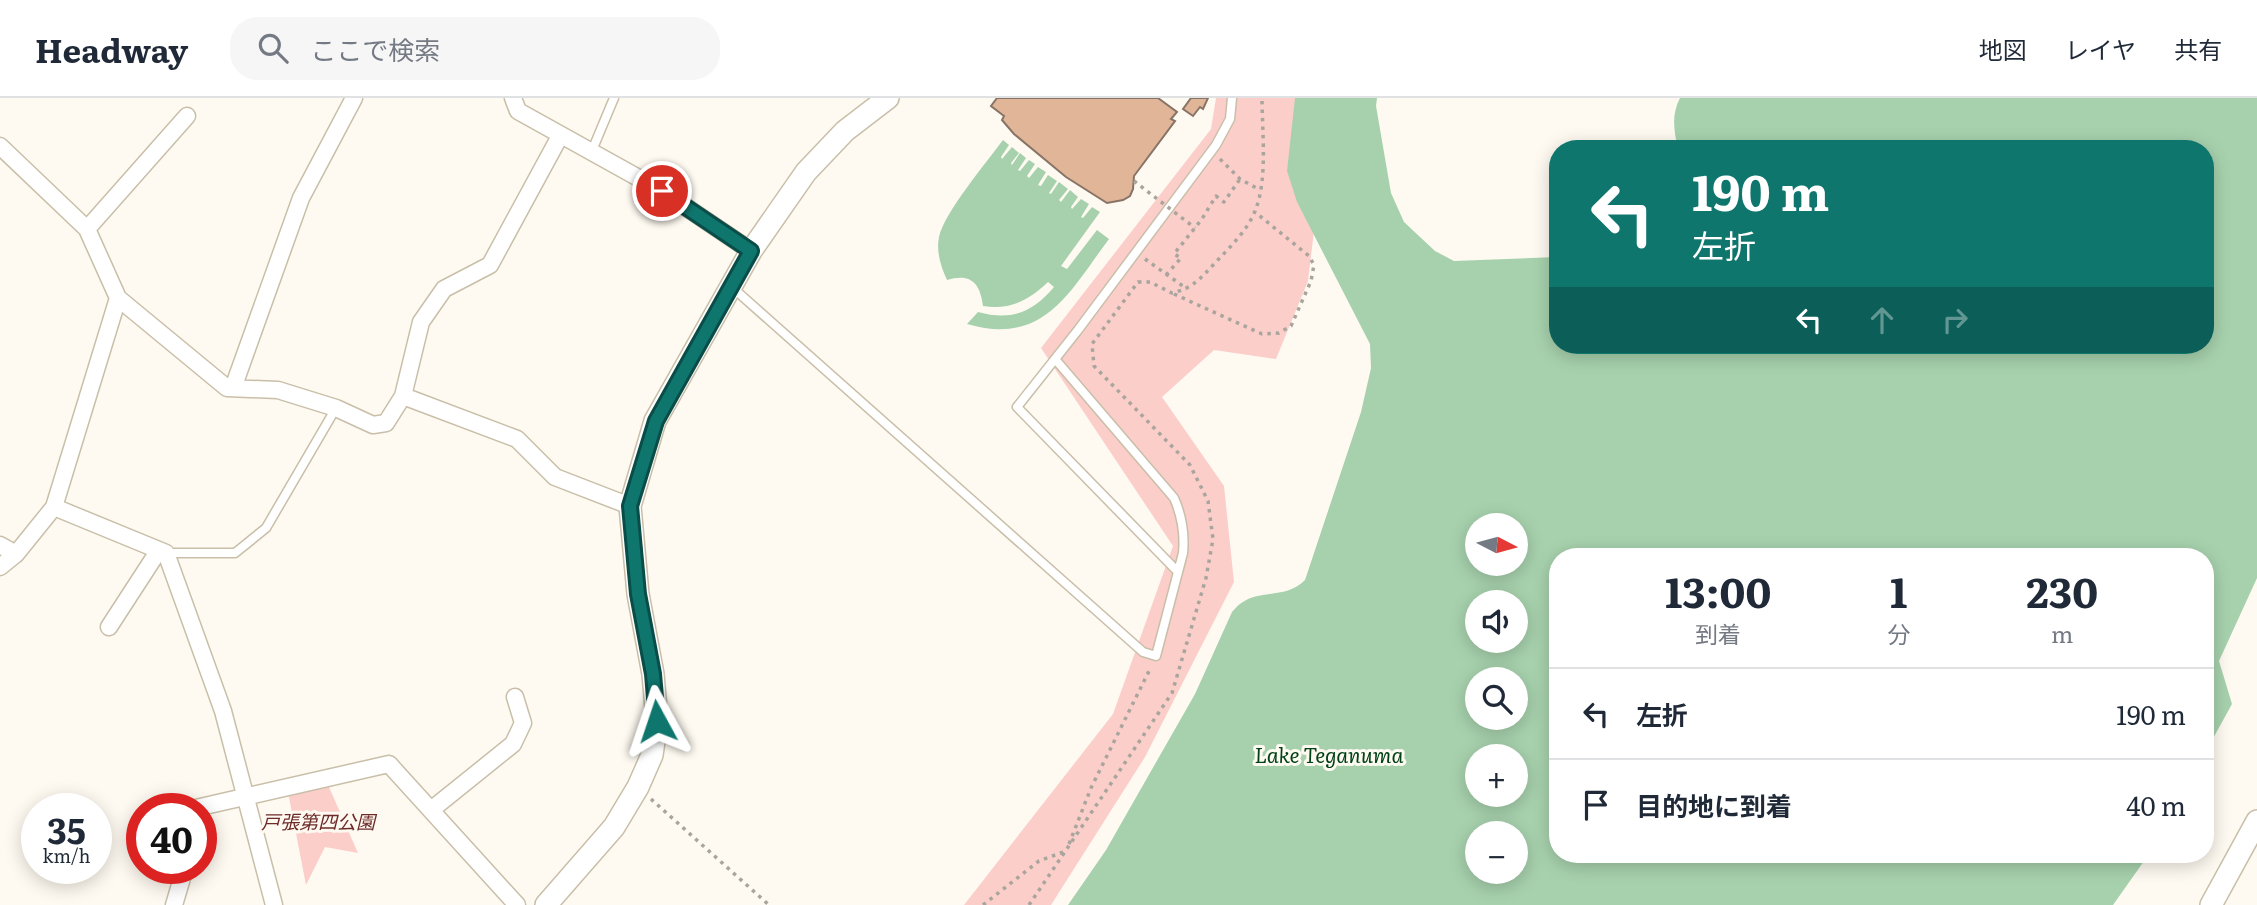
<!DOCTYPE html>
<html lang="ja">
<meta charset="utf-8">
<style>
body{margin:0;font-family:Literata,"Noto Sans JP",serif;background:#f6f6f7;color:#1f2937;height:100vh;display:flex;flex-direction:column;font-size:26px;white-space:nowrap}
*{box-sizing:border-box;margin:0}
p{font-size:23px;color:#747a83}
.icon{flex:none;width:38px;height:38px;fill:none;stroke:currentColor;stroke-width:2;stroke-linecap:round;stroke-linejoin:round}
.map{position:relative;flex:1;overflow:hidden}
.drawer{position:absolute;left:1549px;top:450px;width:665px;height:315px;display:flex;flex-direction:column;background:#fff;border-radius:28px;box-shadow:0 4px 18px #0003}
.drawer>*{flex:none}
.banner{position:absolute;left:1549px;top:42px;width:665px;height:214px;border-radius:28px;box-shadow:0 4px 18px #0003;background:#0f766e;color:#fff;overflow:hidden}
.needle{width:46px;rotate:96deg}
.buttons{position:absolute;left:1465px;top:415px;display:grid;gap:14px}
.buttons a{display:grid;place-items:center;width:63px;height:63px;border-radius:50%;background:#fff;box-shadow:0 4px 18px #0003;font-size:35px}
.speed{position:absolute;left:21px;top:695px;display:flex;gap:14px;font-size:35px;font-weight:700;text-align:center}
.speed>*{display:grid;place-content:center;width:91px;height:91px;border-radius:50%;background:#fff;box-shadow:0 4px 18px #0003;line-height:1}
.speed small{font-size:18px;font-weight:400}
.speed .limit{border:10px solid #d22;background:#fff;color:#111}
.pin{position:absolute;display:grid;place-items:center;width:60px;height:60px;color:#fff;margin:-30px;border:4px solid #fff;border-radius:50%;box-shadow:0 2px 7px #0007}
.me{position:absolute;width:77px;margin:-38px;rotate:355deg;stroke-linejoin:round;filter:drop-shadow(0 0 5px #0008)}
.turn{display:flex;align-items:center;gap:24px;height:147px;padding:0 28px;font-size:32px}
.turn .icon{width:91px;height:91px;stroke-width:2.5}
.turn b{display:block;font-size:49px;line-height:60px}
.lanes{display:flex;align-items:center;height:66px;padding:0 28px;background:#0003;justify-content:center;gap:35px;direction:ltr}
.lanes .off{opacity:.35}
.eta{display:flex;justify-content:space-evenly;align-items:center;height:119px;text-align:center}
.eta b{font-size:42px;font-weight:700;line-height:49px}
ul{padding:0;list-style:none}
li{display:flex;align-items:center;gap:21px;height:91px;padding:0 28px;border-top:2px solid #e0e1e3}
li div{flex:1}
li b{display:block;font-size:26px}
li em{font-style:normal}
header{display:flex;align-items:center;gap:42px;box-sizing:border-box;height:98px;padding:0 35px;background:#fff;border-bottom:2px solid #e0e1e3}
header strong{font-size:33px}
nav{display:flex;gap:38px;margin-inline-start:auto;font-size:24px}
.search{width:490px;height:63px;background:#f6f6f7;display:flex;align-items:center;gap:18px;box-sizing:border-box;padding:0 24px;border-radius:28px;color:#747a83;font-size:26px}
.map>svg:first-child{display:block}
.green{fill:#fbceca}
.water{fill:#a7d1ad;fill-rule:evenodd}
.building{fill:#e1b597;stroke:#887467;stroke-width:2}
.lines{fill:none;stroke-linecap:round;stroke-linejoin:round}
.service-casing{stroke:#c9bfa9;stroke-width:11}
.minor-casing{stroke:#c9bfa9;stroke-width:19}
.tertiary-casing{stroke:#c9bfa9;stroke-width:24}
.path{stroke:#a9a59d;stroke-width:3.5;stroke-dasharray:3.5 5;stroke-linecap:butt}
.service{stroke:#fff;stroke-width:8}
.minor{stroke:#fff;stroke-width:16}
.tertiary{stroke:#fff;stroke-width:21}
.path-bridge{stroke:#a9a59d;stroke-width:3.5;stroke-dasharray:3.5 5;stroke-linecap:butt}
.route-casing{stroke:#0a4d48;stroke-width:18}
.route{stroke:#0f766e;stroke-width:12}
.labels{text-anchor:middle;stroke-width:6;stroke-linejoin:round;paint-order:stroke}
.park-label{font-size:19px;font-style:italic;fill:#6d2a29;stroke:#fefaf1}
.water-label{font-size:21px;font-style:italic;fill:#004217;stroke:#fefaf1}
</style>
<header>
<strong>Headway</strong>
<div class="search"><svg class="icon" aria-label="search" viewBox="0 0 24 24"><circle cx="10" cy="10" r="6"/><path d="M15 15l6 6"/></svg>ここで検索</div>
<nav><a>地図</a><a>レイヤ</a><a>共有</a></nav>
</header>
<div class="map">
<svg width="2257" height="807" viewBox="0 0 2257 807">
<rect width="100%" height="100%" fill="#fefaf1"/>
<path class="green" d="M1216 0H1330L1308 183 1276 261 1214 252 1162 299 1224 388 1234 484 1145 659 1051 807H964L1113 616 1173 448 1041 250 1211 31Z
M325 680 358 755 325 749 306 787 287 689Z"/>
<path class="water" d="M1295 0H1377L1376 8 1391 95 1404 124 1435 153 1454 163 1557 159 1558 247H2205V51H1678C1674 33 1671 17 1680 0H2257V480L2219 563 2232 606 2205 655V458H1558V756H2149L2113 807H1068L1106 752 1195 596 1232 514C1254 486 1282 505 1305 482L1361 314 1371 270 1370 246 1297 104 1287 73ZM1477 427H1516V466H1477ZM1477 504H1516V542H1477ZM1477 581H1516V620H1477ZM1477 658H1516V696H1477ZM1477 735H1516V774H1477Z
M1003 42 1009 47 1001 59 1002 61 1012 49 1019 55 1011 65 1012 67 1020 55 1026 60 1018 72 1020 73 1029 62 1035 66 1027 78 1029 80 1038 69 1046 74 1038 87 1041 88 1048 77 1057 83 1049 95 1051 96 1059 84 1068 91 1059 102 1061 104 1070 92 1078 99 1071 109 1072 111 1081 101 1089 106 1081 119 1083 120 1092 109 1100 114 1061 168 1067 171 1097 132 1109 141C1070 193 1044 249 967 226L978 214C1011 223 1032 215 1054 189L1048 184C1028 203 1010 212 983 208 980 185 971 175 947 182 941 169 936 154 939 139 944 115 986 65 1003 42Z"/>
<path class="building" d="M997 0H1158L1177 14 1171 21 1175 23 1134 78 1133 91 1130 98 1123 102 1107 105 1066 79 1014 36 1002 22 1004 18 991 8Z
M1191 0H1208L1203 11 1200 9 1193 18 1183 11Z"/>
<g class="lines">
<g class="service-casing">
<path id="service" d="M591 55 614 0
M733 190 1143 554 1156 558 1183 455C1185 434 1182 418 1174 400L1055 261
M166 455H235L266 430 336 310
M1178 474 1017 309 1078 232 1216 47 1230 21 1232 0"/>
</g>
<g class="minor-casing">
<path id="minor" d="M513 0 518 13 662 93 751 153
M0 48 87 131 118 200 227 290 278 292 336 310 373 327 386 325 403 298 421 224 444 191 490 167 560 38
M87 131 187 18
M233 290 301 100 354 0
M403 298 517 341 555 379 630 408
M54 409 166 455 223 613 274 807
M0 447 16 456
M0 469 16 456 54 409 118 200
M109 529 159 452
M196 710 389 666 517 807
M431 712 513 646 523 625 515 599
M174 807 185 770"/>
</g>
<g class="tertiary-casing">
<path id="tertiary" d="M546 807 614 729 638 689 652 657 657 623 653 576 638 496 630 408 655 323 751 153 806 74 845 33 888 0
M2211 807 2257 723"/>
</g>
<path class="path" d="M1220 61 1240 81 1260 92
M1145 161 1187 191
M1166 177 1181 160 1174 156 1202 121 1216 98 1224 104 1240 81
M1174 196 1262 236 1279 235 1291 228 1311 183 1314 167 1309 158 1255 114
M651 701 769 807
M1069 746 1091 690 1151 569
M983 807 1039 763 1066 753
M1029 807 1172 595 1206 480 1213 441 1208 403 1190 367 1094 268 1092 246 1138 184H1150L1172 195C1193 190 1201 180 1215 165 1230 149 1247 133 1255 113 1268 82 1262 33 1262 0"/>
<use href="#service" class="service"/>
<use href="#minor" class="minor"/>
<use href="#tertiary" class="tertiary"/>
<path class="path-bridge" d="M1134 83 1195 130"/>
</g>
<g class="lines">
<g class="route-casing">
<path id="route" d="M657 623 653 576 638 496 630 408 656 323 751 153 662 93"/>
</g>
<use href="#route" class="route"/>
</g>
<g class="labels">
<g class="park-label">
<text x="318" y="731">戸張第四公園</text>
</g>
<g class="water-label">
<text x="1329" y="665">Lake Teganuma</text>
</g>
</g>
</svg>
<div class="buttons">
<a><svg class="needle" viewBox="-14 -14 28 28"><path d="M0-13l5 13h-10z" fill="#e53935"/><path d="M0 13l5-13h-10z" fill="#747a83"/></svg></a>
<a><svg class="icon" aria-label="sound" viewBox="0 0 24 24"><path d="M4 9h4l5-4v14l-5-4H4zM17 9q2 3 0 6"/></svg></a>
<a><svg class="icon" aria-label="search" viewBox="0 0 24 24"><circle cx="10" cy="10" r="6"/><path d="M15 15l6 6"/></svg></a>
<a>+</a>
<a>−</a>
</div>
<div class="speed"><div>35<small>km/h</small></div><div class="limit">40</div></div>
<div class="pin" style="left:662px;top:93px;background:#d93025"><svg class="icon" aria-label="arrive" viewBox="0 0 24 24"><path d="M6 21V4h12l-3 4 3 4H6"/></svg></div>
<svg class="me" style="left:657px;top:623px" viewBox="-20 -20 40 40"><path d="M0-17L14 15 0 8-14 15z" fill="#0f766e" stroke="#fff" stroke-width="4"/></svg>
<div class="banner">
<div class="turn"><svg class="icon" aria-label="left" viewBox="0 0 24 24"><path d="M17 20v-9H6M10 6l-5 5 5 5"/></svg><div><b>190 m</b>左折</div></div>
<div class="lanes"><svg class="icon" aria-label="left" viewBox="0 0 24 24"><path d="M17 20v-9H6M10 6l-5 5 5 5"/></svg><svg class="icon off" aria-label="ahead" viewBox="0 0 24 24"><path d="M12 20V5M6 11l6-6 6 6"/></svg><svg class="icon off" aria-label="right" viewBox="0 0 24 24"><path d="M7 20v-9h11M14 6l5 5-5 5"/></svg></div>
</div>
<section class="drawer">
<div class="eta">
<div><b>13:00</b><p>到着</p></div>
<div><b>1</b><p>分</p></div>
<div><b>230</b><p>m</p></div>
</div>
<ul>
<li><svg class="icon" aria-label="left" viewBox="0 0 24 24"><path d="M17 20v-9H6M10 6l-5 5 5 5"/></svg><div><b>左折</b></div><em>190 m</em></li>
<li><svg class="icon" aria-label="arrive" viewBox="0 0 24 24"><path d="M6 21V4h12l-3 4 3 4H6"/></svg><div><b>目的地に到着</b></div><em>40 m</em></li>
</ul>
</section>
</div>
